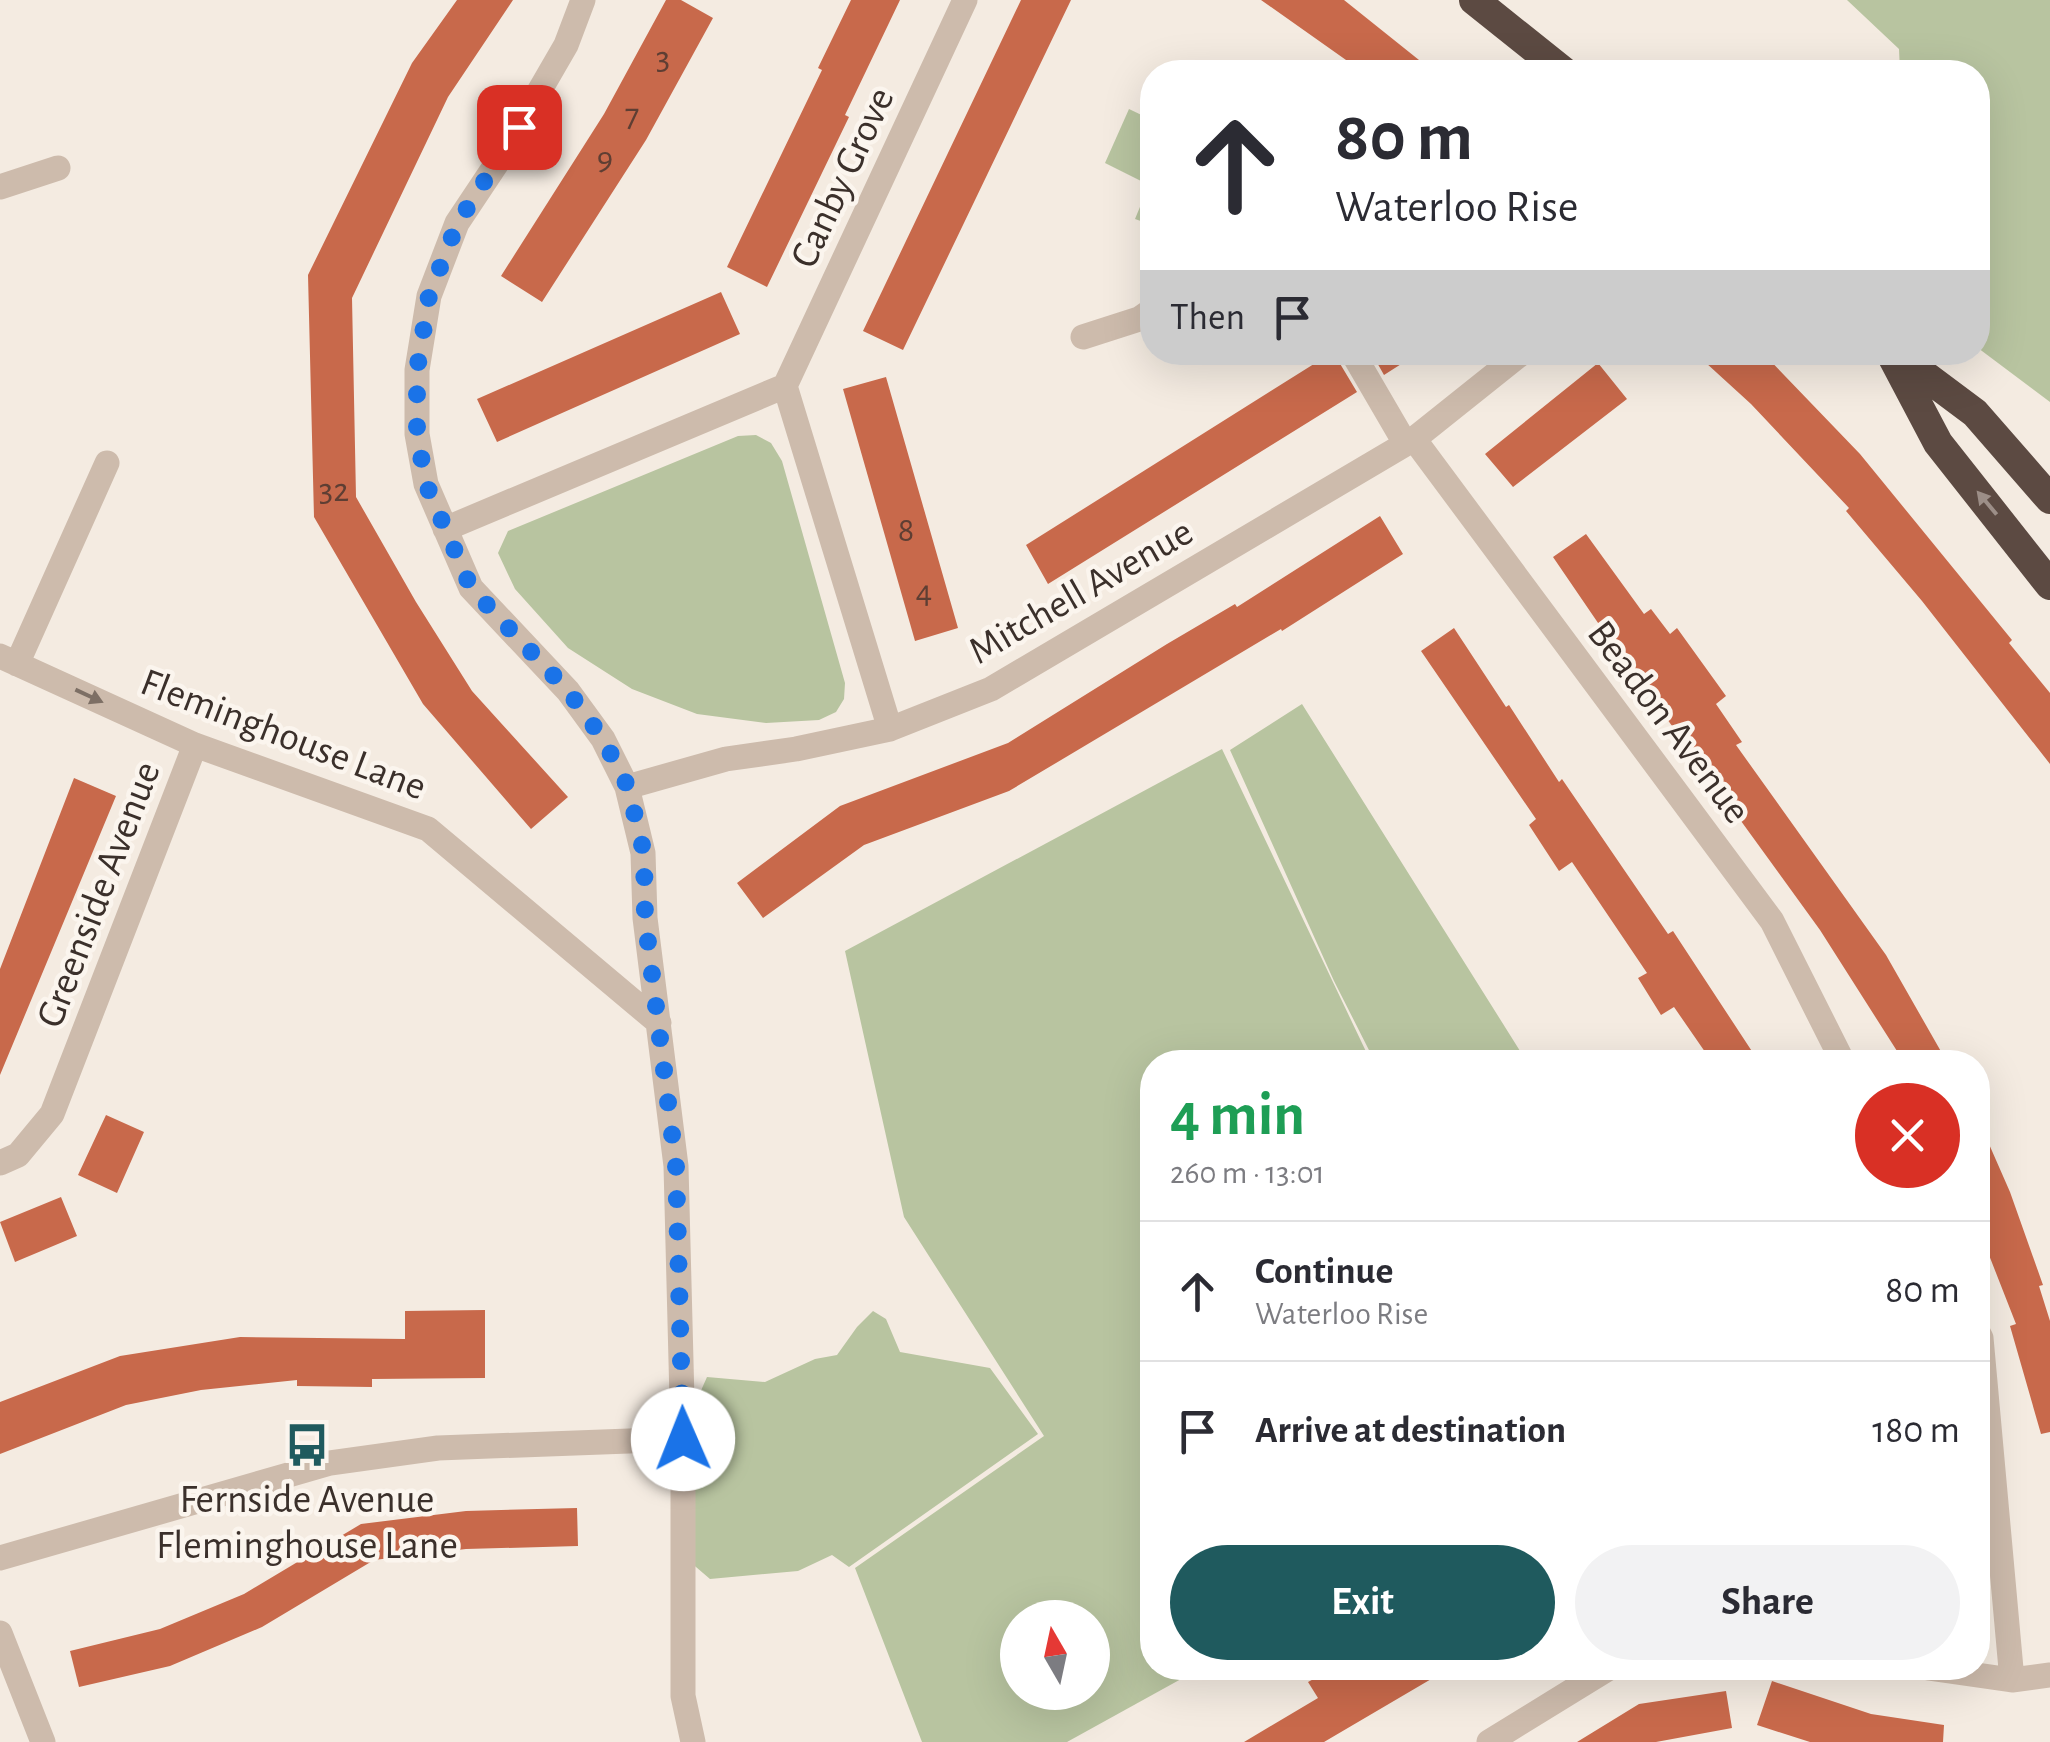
<!DOCTYPE html>
<meta charset="utf-8">
<style>
body{margin:0;font-family:"Alegreya Sans",sans-serif;background:#f2f2f3;color:#2b2b33;height:100vh;display:flex;flex-direction:column;font-size:38px;white-space:nowrap}
*{box-sizing:border-box;margin:0}
p{font-size:32px;color:#7c7c81}
.icon{flex:none;width:55px;height:55px;fill:none;stroke:currentColor;stroke-width:2;stroke-linecap:round;stroke-linejoin:round}
.map{position:relative;flex:1;overflow:hidden}
.sheet{position:absolute;left:1140px;top:1050px;width:850px;height:630px;display:flex;flex-direction:column;background:#fff;border-radius:40px;box-shadow:0 10px 40px #0002}
.sheet>*{flex:none}
.banner{position:absolute;left:1140px;top:60px;width:850px;height:305px;border-radius:40px;box-shadow:0 10px 40px #0002;background:#fff;color:#2b2b33;overflow:hidden}
.needle{width:65px;rotate:351deg}
.controls{position:absolute;left:1000px;top:1600px;display:grid;gap:20px}
.controls a{display:grid;place-items:center;width:110px;height:110px;border-radius:50%;background:#fff;box-shadow:0 10px 40px #0002;font-size:50px}
.pin{position:absolute;display:grid;place-items:center;width:85px;height:85px;color:#fff;margin:-42px;border-radius:20px;box-shadow:0 5px 15px #0006}
.me{position:absolute;width:110px;margin:-55px;rotate:359deg;stroke-linejoin:round;filter:drop-shadow(0 0 8px #0008)}
.turn{display:flex;align-items:center;gap:35px;height:210px;padding:0 30px;font-size:45px}
.turn .icon{width:130px;height:130px;stroke-width:2.5}
.turn b{display:block;font-size:70px;line-height:85px}
.then{display:flex;align-items:center;height:95px;padding:0 30px;background:#0003;gap:20px;font-size:38px}
.round{display:grid;place-items:center;flex:none;width:105px;height:105px;border-radius:52px;background:#f2f2f3}
.headline{display:flex;align-items:center;justify-content:space-between;height:170px;padding:0 30px}
h1{font-size:60px;font-weight:700;line-height:75px;color:#1e9e55}
.cta{display:flex;gap:20px;margin-top:auto;padding:20px 30px}
.cta a{flex:1;height:115px;border-radius:60px;background:#1f5a5e;color:#fff;font-size:40px;font-weight:700;line-height:115px;text-align:center}
.cta a+a{background:#f2f2f3;color:#2b2b33}
ul{padding:0;list-style:none}
li{display:flex;align-items:center;gap:30px;height:140px;padding:0 30px;border-top:2px solid #e1e1e2}
li div{flex:1}
li b{display:block;font-size:38px}
li em{font-style:normal}
.map>svg:first-child{display:block}
.green{fill:#b8c4a0;fill-rule:evenodd}
.building{fill:#c8694b}
.lines{fill:none;stroke-linecap:round;stroke-linejoin:round}
.minor{stroke:#cdbbac;stroke-width:25}
.highway{stroke:#5c4a42;stroke-width:30}
.oneway{fill:#9c8e87}
.oneway2{fill:#7d6f65}
.route{stroke:#1a73e8;stroke-width:18;stroke-dasharray:0 32.4}
.labels{text-anchor:middle;stroke-width:9;stroke-linejoin:round;paint-order:stroke}
.number-label{font-size:35px;fill:#5e3e33}
.street-label{font-size:40px;fill:#3b302b;stroke:#fbf5ee}
.poi-label{font-size:40px;fill:#3b302b;stroke:#fbf5ee}
</style>
<div class="map">
<svg width="2050" height="1742" viewBox="0 0 2050 1742">
<rect width="100%" height="100%" fill="#f4ebe1"/>
<path class="green" d="M1847 0H2050V402L1978 348V72H1900L1899 49Z
M1129 109 1152 120V225L1135 219 1149 185 1105 163Z
M756 435 771 443 782 461 845 683 844 699 836 712 819 720 766 723 697 714 632 689 568 648 515 589 498 553 508 531 738 436Z
M1302 704 1527 1062H1375L1334 981 1230 750Z
M1222 749 1371 1062H1152V1668H1201L1067 1742H922L855 1568 1044 1436 904 1217 845 951ZM1018 1618H1092V1692H1018Z
M873 1311 886 1319 900 1352 990 1368 1038 1434 849 1567 832 1555 798 1571 710 1579 689 1561 690 1466 699 1451 718 1440 711 1416 699 1395 707 1377 765 1382 815 1359 837 1355 857 1327Z"/>
<path class="building" d="M457 0H513L448 97 352 298 356 497 416 602 472 691 568 797 531 829 423 704 314 517 308 275 412 63Z
M666 0H681L713 18 646 140 542 302 501 276 604 114Z
M851 0H900L845 115 849 117 767 287 727 267 822 70 818 68Z
M1021 0H1071L903 350 863 331Z
M1261 0H1344L1434 72H1363Z
M721 292 740 334 497 442 477 399Z
M1333 352 1357 392 1048 584 1026 545Z
M1371 352H1420L1384 375Z
M1694 352H1762L1860 454 2012 640 2009 643 2050 693V764L1922 601 1846 511 1849 508 1751 404Z
M1598 363 1627 399 1513 487 1485 454Z
M886 377 958 628 915 641 843 389Z
M1380 516 1403 554 1282 631 1281 629 1009 791 864 845 763 918 737 883 840 806 1008 743 1167 644 1235 604 1237 607Z
M1586 534 1644 614 1651 609 1670 634 1677 628 1726 696 1716 704 1742 742 1736 745 1886 955 1947 1062H1904L1820 930 1609 639 1553 557Z
M1454 628 1506 707 1509 705 1559 782 1562 779 1668 934 1673 931 1759 1062H1712L1674 1007 1661 1015 1638 978 1647 973 1572 862 1559 871 1529 825 1536 819 1421 651Z
M74 778 116 796 0 1075V969Z
M106 1115 144 1132 117 1193 78 1175Z
M1978 1119 2010 1192 2043 1285 2039 1286 2050 1321V1432L2041 1434 2010 1326 2016 1324 1978 1227Z
M61 1197 77 1236 15 1262 0 1222Z
M485 1310V1378L372 1379V1387L297 1386V1380L201 1390 126 1405 0 1454V1402L120 1356 240 1337 405 1339V1311Z
M577 1508 578 1546 466 1549 374 1560 262 1627 170 1666 79 1687 70 1651 160 1629 244 1594 361 1524 466 1511Z
M1334 1668H1342L1350 1680 1371 1668H1450L1324 1742H1244L1318 1698 1308 1682Z
M1772 1681 1871 1714 1944 1725 1943 1742H1810L1757 1725Z
M1726 1691 1732 1728 1656 1742H1577L1639 1704Z"/>
<g class="lines">
<path class="minor" d="M583 0 566 45 503 154 457 223 429 296 417 370V434L426 484 471 588 568 691 603 739 627 787 643 853 645 918 676 1166 683 1439V1696L693 1742
M0 187 58 168
M1083 337 1139 319 1152 310
M1352 352 1405 443
M1414 439 1772 921 1843 1062
M445 529 785 386
M0 656 195 745 428 829 659 1023
M17 664 107 463
M890 729 785 386 965 0
M627 787 726 759 796 749 890 729 991 689 1414 439 1523 352
M0 1163 18 1155 52 1114 195 745
M1978 1332 1981 1338 2012 1680
M0 1558 330 1463 438 1448 683 1439
M0 1633 43 1742
M1928 1668 2012 1680 2050 1675
M1489 1742 1609 1668"/>
<path class="highway" d="M1474 0 1564 72
M1890 352 1938 443 2050 585
M1896 354 1975 413 2050 499"/>
</g>
<defs><path id="oneway-solid" d="M-6-.8H1V-3.2L6.5 0L1 3.2V.8H-6Z" transform="scale(2.5)"/></defs>
<use class="oneway" href="#oneway-solid" transform="translate(1987 503) rotate(-130)"/>
<use class="oneway2" href="#oneway-solid" transform="translate(89 696) rotate(25)"/>
<g class="lines">
<path class="route" d="M519 127 457 224 429 296 417 370V434L426 484 471 588 568 691 603 739 628 787 644 853 645 918 676 1166 683 1439"/>
</g>
<defs>
<g id="bus-bare" transform="scale(3.45)"><path d="M-5-6H5V4H4V6H2V4H-2V6H-4V4H-5ZM-3.5-4V0h7V-4ZM-3.5 1.2v1.5H-2V1.2ZM2 1.2v1.5H3.5V1.2Z" fill="#1f5a5e" stroke="#fbf5ee" stroke-width="2.5" paint-order="stroke"/></g>
</defs>
<g fill-rule="evenodd">
<use href="#bus-bare" x="307" y="1445"/>
</g>
<g class="labels">
<g class="number-label">
<text x="663" y="69">3</text>
<text x="632" y="126">7</text>
<text x="605" y="169">9</text>
<text x="334" y="501">32</text>
<text x="906" y="541">8</text>
<text x="924" y="603">4</text>
</g>
<g class="street-label">
<text transform="translate(841 177) rotate(-65)" y="14">Canby Grove</text>
<text transform="translate(1080 590) rotate(-30)" y="14">Mitchell Avenue</text>
<text transform="translate(1670 721) rotate(53)" y="14">Beadon Avenue</text>
<text transform="translate(284 733) rotate(21)" y="14">Fleminghouse Lane</text>
<text transform="translate(97 894) rotate(-69)" y="14">Greenside Avenue</text>
</g>
<g class="poi-label">
<text x="307" y="1512">Fernside Avenue<tspan x="307" dy="46">Fleminghouse Lane</tspan></text>
</g>
</g>
</svg>
<div class="controls">
<a><svg class="needle" viewBox="-14 -14 28 28"><path d="M0-13l5 13h-10z" fill="#e53935"/><path d="M0 13l5-13h-10z" fill="#7c7c81"/></svg></a>
</div>
<div class="pin" style="left:519px;top:127px;background:#d93025"><svg class="icon" aria-label="arrive" viewBox="0 0 24 24"><path d="M6 21V4h12l-3 4 3 4H6"/></svg></div>
<svg class="me" style="left:683px;top:1439px" viewBox="-20 -20 40 40"><circle r="19" fill="#fff"/><path d="M0-13L10 11 0 6-10 11z" fill="#1a73e8"/></svg>
<div class="banner">
<div class="turn"><svg class="icon" aria-label="ahead" viewBox="0 0 24 24"><path d="M12 20V5M6 11l6-6 6 6"/></svg><div><b>80 m</b>Waterloo Rise</div></div>
<div class="then">Then<svg class="icon" aria-label="arrive" viewBox="0 0 24 24"><path d="M6 21V4h12l-3 4 3 4H6"/></svg></div>
</div>
<section class="sheet">
<div class="headline"><div><h1>4 min</h1><p>260 m · 13:01</p></div><a class="round" style="background:#d93025;color:#fff"><svg class="icon" aria-label="close" viewBox="0 0 24 24"><path d="M6 6l12 12M18 6L6 18"/></svg></a></div>
<ul>
<li><svg class="icon" aria-label="ahead" viewBox="0 0 24 24"><path d="M12 20V5M6 11l6-6 6 6"/></svg><div><b>Continue</b><p>Waterloo Rise</p></div><em>80 m</em></li>
<li><svg class="icon" aria-label="arrive" viewBox="0 0 24 24"><path d="M6 21V4h12l-3 4 3 4H6"/></svg><div><b>Arrive at destination</b></div><em>180 m</em></li>
</ul>
<div class="cta"><a>Exit</a><a>Share</a></div>
</section>
</div>
